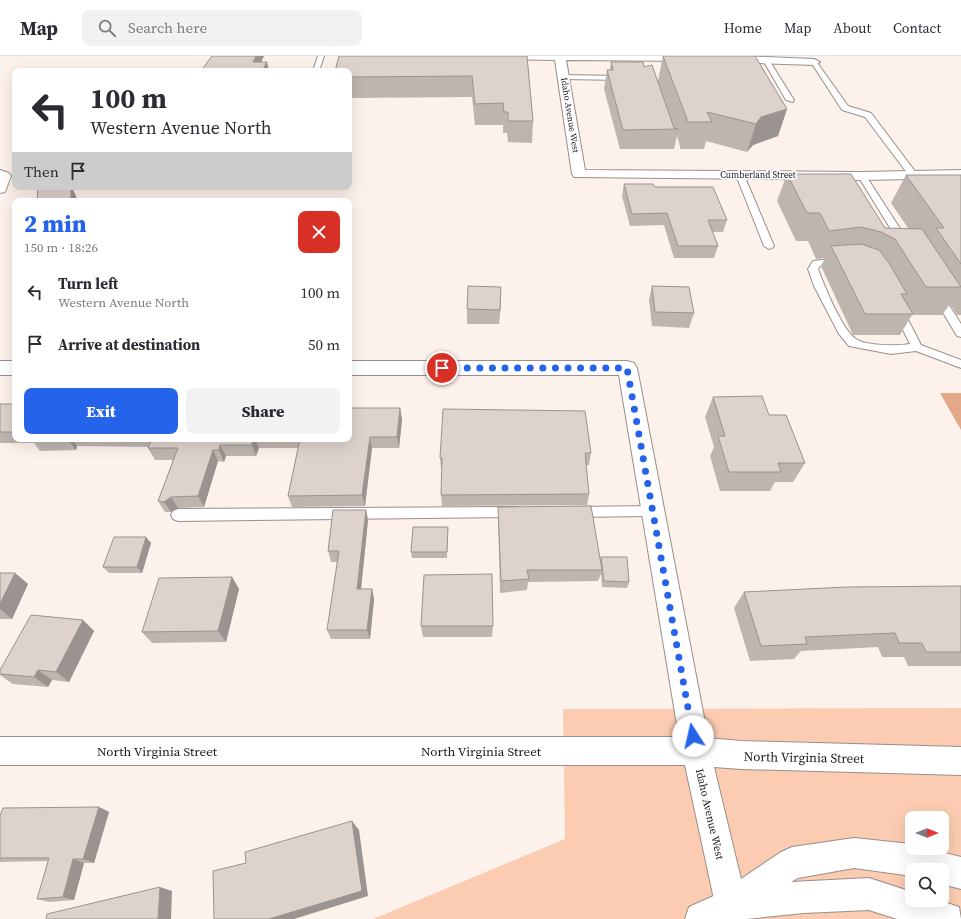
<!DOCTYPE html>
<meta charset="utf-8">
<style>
body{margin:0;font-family:"Source Serif 4",serif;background:#f2f2f3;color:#2b2b33;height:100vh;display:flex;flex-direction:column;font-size:15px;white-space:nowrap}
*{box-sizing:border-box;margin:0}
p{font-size:13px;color:#7c7c81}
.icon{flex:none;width:22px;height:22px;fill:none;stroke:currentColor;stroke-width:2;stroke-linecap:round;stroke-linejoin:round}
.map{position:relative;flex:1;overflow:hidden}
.drawer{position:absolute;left:12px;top:142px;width:340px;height:244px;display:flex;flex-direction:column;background:#fff;border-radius:8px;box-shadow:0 4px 16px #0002}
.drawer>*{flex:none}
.top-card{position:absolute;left:12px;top:12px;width:340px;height:122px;border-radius:8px;box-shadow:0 4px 16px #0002;background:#fff;color:#2b2b33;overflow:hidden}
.needle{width:26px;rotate:90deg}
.fabs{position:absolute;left:905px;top:755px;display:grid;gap:8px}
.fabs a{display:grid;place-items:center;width:44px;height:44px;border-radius:8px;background:#fff;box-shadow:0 4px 16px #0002;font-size:20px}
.pin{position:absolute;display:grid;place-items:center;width:34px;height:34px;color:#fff;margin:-17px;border:2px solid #fff;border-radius:50%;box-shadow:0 1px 4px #0007}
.me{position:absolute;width:44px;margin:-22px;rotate:350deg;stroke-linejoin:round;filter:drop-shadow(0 0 3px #0008)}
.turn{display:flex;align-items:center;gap:14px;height:84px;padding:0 12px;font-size:18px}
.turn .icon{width:52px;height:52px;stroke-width:2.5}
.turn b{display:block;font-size:28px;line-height:34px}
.then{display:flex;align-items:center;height:38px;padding:0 12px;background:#0003;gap:8px;font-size:15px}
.round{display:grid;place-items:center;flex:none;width:42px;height:42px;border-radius:8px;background:#f2f2f3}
.summary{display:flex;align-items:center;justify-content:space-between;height:68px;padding:0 12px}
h1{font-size:24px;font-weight:800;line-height:30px;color:#2563eb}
.button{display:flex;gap:8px;margin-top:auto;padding:8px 12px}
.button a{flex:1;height:46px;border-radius:8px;background:#2563eb;color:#fff;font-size:16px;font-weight:800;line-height:46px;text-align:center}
.button a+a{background:#f2f2f3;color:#2b2b33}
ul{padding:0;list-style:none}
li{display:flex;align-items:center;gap:12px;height:52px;padding:0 12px}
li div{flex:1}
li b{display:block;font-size:15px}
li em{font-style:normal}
header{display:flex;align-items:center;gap:24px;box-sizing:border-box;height:56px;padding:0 20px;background:#fff;border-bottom:1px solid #e1e1e2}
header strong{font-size:19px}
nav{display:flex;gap:22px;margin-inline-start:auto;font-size:14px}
.search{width:280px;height:36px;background:#f2f2f3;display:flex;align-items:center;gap:10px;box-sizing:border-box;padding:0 14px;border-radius:8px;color:#7c7c81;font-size:15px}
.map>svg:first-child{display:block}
.green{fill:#fbccb1;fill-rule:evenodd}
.forest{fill:#e2a887}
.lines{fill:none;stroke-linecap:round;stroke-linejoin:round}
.lane-casing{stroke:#998f89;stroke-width:2}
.street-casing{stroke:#998f89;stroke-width:2}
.secondary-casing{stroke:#998f89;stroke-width:2}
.lane{fill:#fff;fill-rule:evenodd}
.street{fill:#fff;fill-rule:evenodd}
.secondary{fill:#fff;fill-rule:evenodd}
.wall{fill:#beb5af}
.shaded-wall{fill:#9b938f}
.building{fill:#ddd2cc;stroke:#9b938f}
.route{stroke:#2563eb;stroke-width:7;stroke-dasharray:0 12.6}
.labels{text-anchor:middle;stroke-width:3.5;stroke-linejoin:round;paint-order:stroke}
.far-street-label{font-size:9px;fill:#1b1715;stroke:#fff}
.street-label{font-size:11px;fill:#1b1715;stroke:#fff}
.near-street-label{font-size:13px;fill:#1b1715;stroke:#fff}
</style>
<header>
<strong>Map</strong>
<div class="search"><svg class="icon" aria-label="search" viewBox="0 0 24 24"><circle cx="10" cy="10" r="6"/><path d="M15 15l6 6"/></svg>Search here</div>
<nav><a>Home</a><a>Map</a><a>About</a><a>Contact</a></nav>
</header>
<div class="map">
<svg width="961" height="863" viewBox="0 0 961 863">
<rect width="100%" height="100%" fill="#fdf1eb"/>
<path class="green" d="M961 652V863H373L565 783 563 653ZM912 762H942V792H912ZM912 814H942V844H912Z"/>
<path class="forest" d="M940 337H961V374Z"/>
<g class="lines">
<g class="lane-casing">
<path id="lane" d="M318 0H324L319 15H313Z
M764 3 769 4 794 44 793 46 786 44 763 4Z
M812 5H816L848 50 871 57 917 118V122H911L865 61 842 54 811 6Z
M560 19 623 20 627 22 623 24 563 23H560Z
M740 116 744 119 774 190 772 192 769 193 764 190 736 119Z
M862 117 866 120 910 188 908 190H902L900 188 858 120Z
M840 202 843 203 845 205 843 207 820 210 818 213C824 229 842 274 856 283 866 290 898 290 910 288L893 254 898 251 902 252 921 289 961 304V312L916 295 891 298 849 290 839 278 814 230 808 213 813 205Z
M938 237 942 238 961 268V281L957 280 933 240Z
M652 450 657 451 659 455 657 459 652 460 575 461 570 460 568 456 570 452 575 451Z
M516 451 521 452 523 456 521 460 516 461 178 465 173 463 171 459 173 455 178 453Z"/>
</g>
<g class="street-casing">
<path id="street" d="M492 0H695L697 2 695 4 691 5 566 4 585 114 862 116 961 114V122L862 124 574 121 572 118 555 4 498 3Z
M741 0 814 3 820 6 814 9 728 6 722 3 726 0Z
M0 114 9 117 11 120 5 136 0 137Z
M0 305H15V319H0Z
M349 305H627L634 307 637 312 708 682 741 685 961 691V719L741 713 714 711 747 848 742 859 728 863 720 859 715 848 685 709H0V681H679L619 319H349Z"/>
</g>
<g class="secondary-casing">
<path id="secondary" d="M854 782 912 788V792H926L961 801V833L942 828V814H912V820L854 812 798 822 791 826 869 822 912 836V844H938L959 851 961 863H897L869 854 804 857 746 863H685L689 851 720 837 781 796 792 791Z"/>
</g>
<use href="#lane" class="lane"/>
<use href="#street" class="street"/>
<use href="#secondary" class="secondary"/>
</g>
<path class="wall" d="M527 0 533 65 532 87 508 86 507 77H503V69H475L472 41 349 42V15Z
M663 0H755L787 53 778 80 753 89 747 96 706 85 704 93H680V90L677 80 674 93H620L604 33 607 14H610L611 6 644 11 658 25Z
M787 118 885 172H908L891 147 906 119H961V259H957L950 248 942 259H912L900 279H853L821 210 825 202 816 203 808 185H796L777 145Z
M624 128 655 131 727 164 723 176H712L718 190 714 202H674L664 169 630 170 622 140Z
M652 230 694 257 689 272 652 270 649 244Z
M501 245 499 268H467V253Z
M713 341 769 359 805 407 793 426H775L770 435H720L710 400 714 391 705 361Z
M0 348H15V383H349L400 352 402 364 399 392H372L365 450 292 451 288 440 298 392H259L256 400H226L224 406 218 405 204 451 178 452 171 456H165L158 445 173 404H155L148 392 149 391 77 390 76 394 40 395 34 387H0Z
M591 397 589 409H586L589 438 587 449 442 450 441 439 442 413H441L440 402Z
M498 451 600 504 601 501 629 526 627 532 602 531 601 518 598 525 528 526 527 534 500 537 498 463Z
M366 454 368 464 361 533H372L374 543 370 583H331L327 574 337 506H331L328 495Z
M448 471V478L447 502H412L411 496Z
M146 481 151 487 142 517H109L103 511Z
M0 517H15L28 528 12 563H0Z
M232 521 239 533 226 586 152 587 142 576Z
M961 530V610H908L904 601H882L878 591 801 595 794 603 750 605 734 552 744 536Z
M83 564 94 575 69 626 52 624 48 631 13 628 0 619V614Z
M421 570H493L492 581H423Z
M99 751 109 756 94 807H84L74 844 49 846 37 843 48 805 0 806V760Z"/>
<path class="shaded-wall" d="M256 0H264L257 15 253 6Z
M267 6 269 15H262Z
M787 53 778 80 753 89 747 96 756 68 761 61Z
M71 131H72L78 145H71Z
M501 231V245L499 268 500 254Z
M400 352 402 364 399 392 397 381Z
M370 381 372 392 365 450 362 439Z
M67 383H72L77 390 76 394Z
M253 383H255L259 392 256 400 252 389Z
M220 389 226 400 224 406 219 394Z
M213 394 218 405 204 451 198 440Z
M171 441 178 452 171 456 164 446Z
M366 454 368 464 360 543 357 533Z
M146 481 151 487 142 517 137 511Z
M15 517 28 528 12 563 0 553V548Z
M232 521 239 533 226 586 218 575Z
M372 533 374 543 370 583 367 574Z
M83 564 94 575 69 626 56 616Z
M38 614 52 624 48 631 34 621Z
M99 751 109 756 94 807 83 803Z
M352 765 359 774 368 840 294 863H269Z
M73 803 84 807 74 844 63 841Z
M160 831 172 835 171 863H158Z"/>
<path class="building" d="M212 0H256L253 6H267L262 15H201Z
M339 0H527L533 65H508V56H504L503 47 475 48 472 20 349 21V15H335Z
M663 0H755L787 53 761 61 756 68 707 56 712 66H686L687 63Z
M611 6H643L644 11 652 9 674 72 678 73 623 74 607 14H613Z
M787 118H851L885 172 922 173 961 231H926L895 183 881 176 861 171 829 175 820 157H807Z
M906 119H961V208L936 172H944Z
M624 128H653L655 131H713L727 164H708L718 190H678L667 157 632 158Z
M38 131H71V145H37Z
M861 188 879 194 889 207 907 238H901L913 258H865L831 190Z
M468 230 501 231 500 254 467 253Z
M652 230 689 231 694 257 655 256Z
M762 340 769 359H786L805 407H778L781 416H729L718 380H725L713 341Z
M0 348H15V376H0Z
M349 352H400L397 381H370L362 439 288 440 300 383H349Z
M443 353 585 355 591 397H585L589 438 441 439 442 402H440Z
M152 383H253L252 389H220L219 394H213L198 440 171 441 164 446 158 445 178 392H148Z
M591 450 602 514H527L529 523 501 525 498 451Z
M333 454H366L357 533H372L367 574H327L339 495H328Z
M413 471H448L447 496H411Z
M114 481H146L137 511H103Z
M601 501H627L629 526 604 525Z
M0 517H15L0 548Z
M492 518 493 570H421L424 519Z
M232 521 218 575 142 576 159 522Z
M961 530V596H926L922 587H899L895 577 805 581 807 588 761 590 744 536 846 531Z
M31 559 83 564 56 616 38 614 34 621 0 618V614Z
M99 751 83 803H73L63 841 37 843 49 802H0V760L3 752Z
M352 765 362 835 269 863H214L213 815 246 807 245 796Z
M160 831 158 863H46L47 858Z"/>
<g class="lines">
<path class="route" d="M442 312H627L693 680"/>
</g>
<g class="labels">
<g class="far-street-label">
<text transform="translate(570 59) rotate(81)" y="3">Idaho Avenue West</text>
<text x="758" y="122">Cumberland Street</text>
</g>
<g class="street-label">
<text transform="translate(710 758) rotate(77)" y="4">Idaho Avenue West</text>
</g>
<g class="near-street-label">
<text x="157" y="700">North Virginia Street</text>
<text x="481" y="700">North Virginia Street</text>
<text transform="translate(804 701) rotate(1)" y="5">North Virginia Street</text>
</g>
</g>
</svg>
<div class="fabs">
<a><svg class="needle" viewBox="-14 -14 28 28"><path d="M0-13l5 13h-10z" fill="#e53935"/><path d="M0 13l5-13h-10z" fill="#7c7c81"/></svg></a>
<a><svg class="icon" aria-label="search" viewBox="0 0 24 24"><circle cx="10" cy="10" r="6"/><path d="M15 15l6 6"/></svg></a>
</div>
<div class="pin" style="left:442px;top:312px;background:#d93025"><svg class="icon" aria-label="arrive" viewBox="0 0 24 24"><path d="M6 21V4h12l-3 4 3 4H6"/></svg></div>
<svg class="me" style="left:693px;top:680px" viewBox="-20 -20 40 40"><circle r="19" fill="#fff"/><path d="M0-13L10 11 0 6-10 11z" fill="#2563eb"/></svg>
<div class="top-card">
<div class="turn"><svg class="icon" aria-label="left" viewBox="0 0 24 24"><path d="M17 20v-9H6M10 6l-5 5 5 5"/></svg><div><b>100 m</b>Western Avenue North</div></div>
<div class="then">Then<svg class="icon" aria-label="arrive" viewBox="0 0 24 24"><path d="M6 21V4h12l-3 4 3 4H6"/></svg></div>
</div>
<section class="drawer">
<div class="summary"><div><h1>2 min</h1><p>150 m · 18:26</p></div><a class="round" style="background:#d93025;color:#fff"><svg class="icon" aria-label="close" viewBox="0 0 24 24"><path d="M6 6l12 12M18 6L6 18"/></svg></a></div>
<ul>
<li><svg class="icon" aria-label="left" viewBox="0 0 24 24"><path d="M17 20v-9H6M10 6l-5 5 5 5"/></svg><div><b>Turn left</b><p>Western Avenue North</p></div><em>100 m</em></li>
<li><svg class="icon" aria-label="arrive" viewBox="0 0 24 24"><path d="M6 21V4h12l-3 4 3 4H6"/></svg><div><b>Arrive at destination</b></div><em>50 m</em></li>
</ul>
<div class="button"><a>Exit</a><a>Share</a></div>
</section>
</div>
